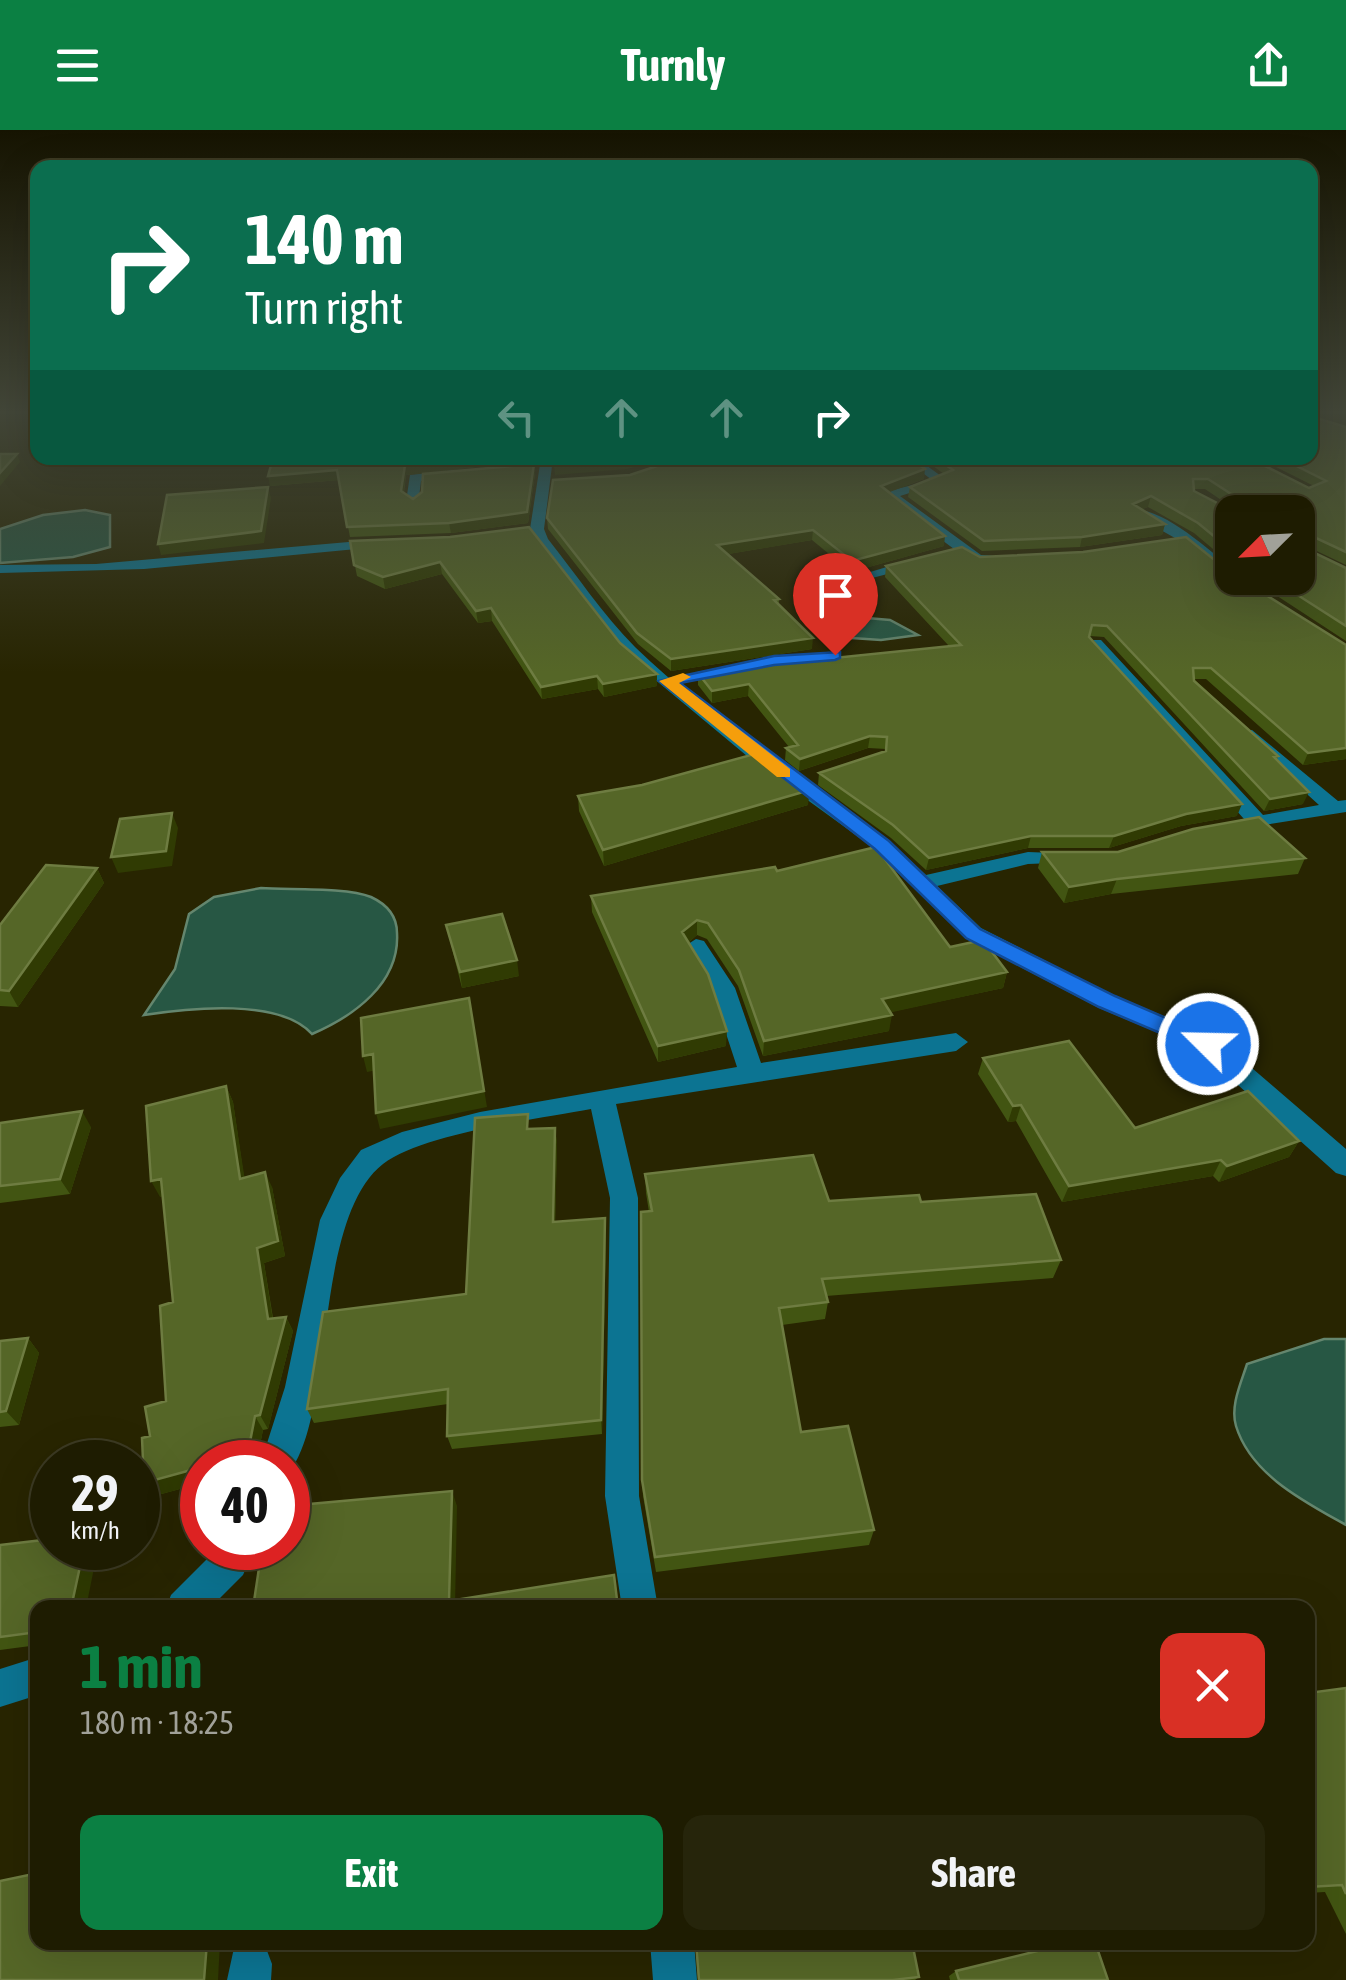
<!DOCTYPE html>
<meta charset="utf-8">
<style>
body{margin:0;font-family:"Asap Condensed",sans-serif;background:#26250b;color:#f1f3f6;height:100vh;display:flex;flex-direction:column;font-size:38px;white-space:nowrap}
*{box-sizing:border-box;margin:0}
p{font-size:32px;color:#a1a199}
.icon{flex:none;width:55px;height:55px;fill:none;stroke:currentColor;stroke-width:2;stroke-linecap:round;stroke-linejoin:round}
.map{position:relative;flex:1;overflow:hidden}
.side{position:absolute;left:30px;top:1470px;width:1285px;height:350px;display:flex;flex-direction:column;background:#1e1c01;border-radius:20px;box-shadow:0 10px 40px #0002,0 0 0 2px #3c3a23}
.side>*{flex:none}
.banner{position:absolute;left:30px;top:30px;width:1288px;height:305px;border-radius:20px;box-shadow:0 10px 40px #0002,0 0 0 2px #3c3a23;background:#0b6e4f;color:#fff;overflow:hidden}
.needle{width:65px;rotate:246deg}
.buttons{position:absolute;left:1215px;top:365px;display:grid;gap:20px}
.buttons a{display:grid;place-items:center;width:100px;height:100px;border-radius:20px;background:#1e1c01;box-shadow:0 10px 40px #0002,0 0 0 2px #3c3a23;font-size:50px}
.speed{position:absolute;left:30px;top:1310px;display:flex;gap:20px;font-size:50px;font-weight:700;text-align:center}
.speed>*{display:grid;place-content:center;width:130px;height:130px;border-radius:50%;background:#1e1c01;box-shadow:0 10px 40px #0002,0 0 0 2px #3c3a23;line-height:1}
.speed small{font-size:25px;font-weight:400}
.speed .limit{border:15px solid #d22;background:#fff;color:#111}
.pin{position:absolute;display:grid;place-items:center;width:85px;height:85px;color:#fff;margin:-102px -42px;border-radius:50% 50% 50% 0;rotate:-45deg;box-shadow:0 0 10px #0007}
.pin .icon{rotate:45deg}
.me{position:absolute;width:110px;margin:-55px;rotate:293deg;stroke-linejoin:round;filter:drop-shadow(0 0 8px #0008)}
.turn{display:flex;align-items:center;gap:35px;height:210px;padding:0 50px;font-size:45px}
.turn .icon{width:130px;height:130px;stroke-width:2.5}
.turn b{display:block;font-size:70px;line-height:85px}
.lanes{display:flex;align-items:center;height:95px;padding:0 50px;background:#0003;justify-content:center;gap:50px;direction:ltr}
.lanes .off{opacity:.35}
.round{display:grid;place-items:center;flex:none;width:105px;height:105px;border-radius:20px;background:#26250b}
.headline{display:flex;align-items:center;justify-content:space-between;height:170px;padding:0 50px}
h1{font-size:60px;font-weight:700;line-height:75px;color:#0b8043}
.primary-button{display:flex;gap:20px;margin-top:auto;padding:20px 50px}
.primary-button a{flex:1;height:115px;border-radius:20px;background:#0b8043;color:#fff;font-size:40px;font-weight:700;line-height:115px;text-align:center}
.primary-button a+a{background:#26250b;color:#f1f3f6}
header{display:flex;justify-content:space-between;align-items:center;height:130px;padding:0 50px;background:#0b8043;color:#fff;font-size:45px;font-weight:700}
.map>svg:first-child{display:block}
.water{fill:#275744;stroke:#64866e;stroke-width:2.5}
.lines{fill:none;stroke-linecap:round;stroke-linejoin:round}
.minor{fill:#0c7492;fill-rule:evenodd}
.wall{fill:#425512;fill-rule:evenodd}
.shaded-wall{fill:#303b03}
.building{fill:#556627;stroke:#6e7c41;stroke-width:2.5;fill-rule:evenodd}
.route{fill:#1a73e8;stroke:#114b97;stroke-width:2.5}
.slow{fill:#f59e0b}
</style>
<header><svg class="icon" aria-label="menu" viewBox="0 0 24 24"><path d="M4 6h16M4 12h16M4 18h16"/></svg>Turnly<svg class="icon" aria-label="share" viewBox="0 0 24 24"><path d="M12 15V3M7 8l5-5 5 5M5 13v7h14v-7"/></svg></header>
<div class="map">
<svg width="1346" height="1850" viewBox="0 0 1346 1850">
<rect width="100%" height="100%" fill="#282501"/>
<path class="water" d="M85 380 110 385V417L73 427 0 433V399L43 385Z
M821 484 890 490 918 505 881 510 837 507 832 496 804 489Z
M261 758C289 760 347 757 371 767 386 774 397 786 397 803 400 853 354 886 312 904 280 868 189 878 144 885L175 839 189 784 214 767Z
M1324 1209H1346V1395C1305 1372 1251 1345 1236 1296 1230 1276 1241 1253 1247 1234Z"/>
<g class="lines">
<path class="minor" d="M541 328H553L544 399 548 409C576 444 603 485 635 517 722 602 837 661 926 745L1028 722 1079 724V732L1028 734 937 756 981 798 1115 866 1217 908 1346 1019V1046L1336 1043 1199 920 1099 878 965 808 875 719 747 626 623 523 534 410 530 399Z
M903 328H916L948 351 900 366 981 425 995 426V432L973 433 885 368V362L932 350Z
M456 340 461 347 421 351 418 375 406 372 410 345Z
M1136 380C1164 379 1211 421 1232 439V448H1238L1227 449 1182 412 1136 386Z
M383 409 390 413 388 416 144 439 0 443V435L96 434Z
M916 428 921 429V435L861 451 854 447Z
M1089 510H1101L1263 685 1319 675 1246 609V601L1252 600 1338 671 1346 670V682L1226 701V693L1244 689 1089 516Z
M696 809 704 811 735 858 761 933 956 903 968 912 956 921 616 974 638 1068 639 1366 658 1478H622L605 1366 610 1068 591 979C539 989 423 1003 383 1034 335 1071 330 1179 320 1235 315 1270 309 1317 288 1344V1332H261L285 1257 320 1090 340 1048 361 1020 402 1002 480 982 737 937 711 858 685 816Z
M218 1418H255L243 1445 210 1478H166L171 1465Z
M38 1527V1565L0 1577V1539Z
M249 1812 266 1818 272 1834 271 1850H227L234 1818Z
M650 1812H694L697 1850H653Z"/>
</g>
<path class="wall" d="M1346 297V435L1300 413V416L1346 438V511L1250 448H1298L1232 382V435L1194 403 1148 377 1142 379 1165 394 1162 405 1080 417 982 421 908 367 910 357 944 344 922 328H1249L1309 358 1314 356 1258 328H1310ZM1194 359H1205L1233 378 1229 379 1194 361Z
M273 328H538L537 330 406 345 404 363 413 369 535 344 528 393 451 403 350 407 339 350 270 356Z
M630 345 924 349 889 362 944 416 851 442 812 410 728 424 779 469V474L812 519 671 541 638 514 548 399 547 388Z
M450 407 620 513 657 544V556L604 567 598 559 542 569 492 491 478 493 442 444 385 459 357 446 350 411Z
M980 427 1232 444 1346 629 1303 635 1206 549H1194L1278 626 1277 630 1303 674 1264 681 1104 507 1090 506 1237 686 1181 696 1109 718H1028L926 740 891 708 818 655 819 643 885 622 886 619 868 618 799 641 785 630 786 618 789 617 748 566 712 573 698 555V543L949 516 885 447 886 436Z
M642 655 808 675 604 736 579 681 578 666Z
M1042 722 1305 728 1298 744 1111 764 1064 773 1038 738Z
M97 738 104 753 18 877 0 876V795Z
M777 741 1007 842 1003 858 890 882 889 901 763 926 738 856 707 809 697 805 688 813 726 916 658 932 592 782 591 766Z
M446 795 519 846 462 858Z
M983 928 1135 998 1299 1011 1289 1027 1219 1052 1213 1046 1062 1072 1016 991 1008 992 978 944Z
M226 956 233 972 244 1048 272 1057 285 1126 264 1133 273 1188 286 1187 293 1201 268 1299 263 1300 258 1325 263 1332H202V1353L154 1366 150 1306 166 1271 173 1172 162 1066 160 1067Z
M0 993 91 997 70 1064 0 1073Z
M555 998 557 1014 555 1092 605 1088 606 1104 602 1304 452 1319 447 1306 448 1274 314 1293 307 1279 466 1164 530 999Z
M645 1044 829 1071 921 1072 1061 1130 1053 1148 826 1166 828 1172 825 1189 782 1195 801 1302 874 1400 869 1415 656 1442 643 1366 642 1350 649 1082 646 1063Z
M28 1208 39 1223 19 1295 0 1297V1211Z
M0 1415 38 1478V1515L0 1520Z
M1346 1558V1804L1325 1762 1308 1763V1563Z
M695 1812H912L919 1847 915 1850H698Z
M956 1841 1108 1850H950L949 1846Z"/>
<path class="shaded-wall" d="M17 324 20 332 0 356V343Z
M471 328H538L537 330 406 345 402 372 401 361 405 335Z
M634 328H668L627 339 555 345 554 335Z
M534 334 535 344 528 393 451 403 449 393Z
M925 339 924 349 879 366 881 356Z
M337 340 339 350 270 356 268 346Z
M268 357 271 368 264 413 161 425 158 414Z
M1151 366 1148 377 1130 384 1133 374Z
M1165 394 1162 405 1080 417 1082 407Z
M813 400 812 410 717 426V415Z
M945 406 944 416 851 442 852 431Z
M440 432 442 444 385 459 383 447Z
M491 478 492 491 478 493 476 481Z
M813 508 812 519 671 541V529Z
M657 544V556L604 567 603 554Z
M597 546 598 559 542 569 541 557Z
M749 554 748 566 712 573V561Z
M870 606 868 618 799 641 800 629Z
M1346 618V629L1303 635 1308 623Z
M810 660 808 675 604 736 603 720Z
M1309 662 1303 674 1264 681 1270 669Z
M1242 674 1237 686 1181 696 1109 718 1114 706 1186 684Z
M172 683 178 698 172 736 118 743 111 727Z
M1031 706 1028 718 926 740 929 728Z
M97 738 104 753 18 877 9 861Z
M1117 749 1111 764 1064 773 1069 757Z
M697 790V805L682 818V802Z
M517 830 519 846 462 858 460 842Z
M1007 842 1003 858 879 885 882 869Z
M469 868 487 977 380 999 376 983Z
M892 885 889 901 763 926 764 911Z
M727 901 726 916 658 932V916Z
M373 924 377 940 367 942 363 926Z
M226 956 233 972 247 1064 240 1049Z
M1021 975 1016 991 1008 992 1013 976Z
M82 981 91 997 70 1064 60 1049Z
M555 998 557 1014 555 1108 553 1092Z
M1299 1011 1289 1027 1219 1052 1227 1036Z
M1221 1030 1213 1046 1062 1072 1069 1056Z
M265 1042 272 1057 285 1126 264 1133 275 1204 268 1189 257 1118Z
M161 1049 169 1064 160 1067 151 1051Z
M605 1088 606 1104 602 1304 601 1290Z
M286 1187 293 1201 268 1299 260 1285Z
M28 1208 39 1223 19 1295 6 1281Z
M255 1286 263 1300 258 1325 263 1332H219L249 1317Z
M202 1337V1353L154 1366 144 1353Z
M452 1361 457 1376 455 1478 449 1471Z
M84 1418H98L86 1478H71Z
M207 1812H220L218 1850H204Z"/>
<path class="building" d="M1310 286 1346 297V422L1299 400 1300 416 1346 438V496L1271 448H1298V382H1232V421L1198 393 1151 366 1133 374 1165 394 1082 407 984 411 910 357 953 340 936 328H1249L1309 358 1326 351 1281 328H1310ZM1193 349H1208L1245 373 1229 379 1194 361Z
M0 324H17L0 343Z
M273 328H471L405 335 401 361 413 369 422 362 423 344 534 334 527 382 449 393 347 397 337 340 268 346Z
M555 328H634L627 329 554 335Z
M681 328H910L925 339 881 356 945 406 852 431 813 400 717 415 779 469 774 470 813 508 671 529 637 503 547 388 553 350 630 345Z
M268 357 261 401 158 414 167 365Z
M529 397 620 513 657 544 603 554 597 546 541 557 491 478 476 481 440 432 383 447 354 435 350 411 450 407Z
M1186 407 1232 444V448H1239L1346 515V618L1308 623 1211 538H1193L1194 551 1278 626 1274 627 1309 662 1270 669 1107 496 1092 495 1089 507 1242 674 1186 684 1114 706H1031L929 728 893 695 819 643 886 621 887 607 870 606 800 629 786 618 798 615 749 554 712 561 698 543 775 528 829 523 834 528 961 515 886 436 962 417 980 427 1083 422Z
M758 623 810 660 603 720 578 666 642 655Z
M172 683 166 721 111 727 120 689Z
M1259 687 1305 728 1117 749 1069 757 1042 722H1118L1193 699Z
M876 717 950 817 983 810 1007 842 882 869 892 885 764 911 739 840 708 793 697 790 682 802 708 844 727 901 658 916 591 766 775 737 777 741Z
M46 735 97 738 9 861 0 860V795Z
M502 784 517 830 460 842 446 795Z
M469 868 484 961 376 983 373 924 363 926 361 888Z
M1069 911 1135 998 1248 961 1299 1011 1227 1036 1221 1030 1069 1056 1021 975 1013 976 983 928Z
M226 956 240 1049 265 1042 278 1111 257 1118 268 1189 286 1187 260 1285 255 1286 249 1317 257 1322 219 1332H202V1337L144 1353 142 1308 150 1306 145 1277 166 1271 160 1176 173 1172 161 1049 151 1051 146 976Z
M82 981 60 1049 0 1056V993Z
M528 984 527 999 555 998 553 1092 605 1088 601 1290 447 1306 448 1259 307 1279 323 1182 466 1164 475 988Z
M813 1025 829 1071 919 1065 921 1072 1036 1064 1061 1130 822 1149 828 1172 779 1178 801 1302 848 1296 874 1400 655 1427 642 1350 641 1082 652 1081 645 1044Z
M28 1208 6 1281 0 1282V1211Z
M452 1361 449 1471 614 1445 618 1478H253L262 1418H288V1376Z
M52 1409V1418H84L71 1478H38V1502L0 1507V1415Z
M1346 1558V1764L1342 1755 1308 1757V1563Z
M38 1743V1812H207L204 1850H0V1751Z
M696 1812H912L919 1847 893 1850H699Z
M1074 1812H1095L1108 1850H959L956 1841Z"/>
<linearGradient id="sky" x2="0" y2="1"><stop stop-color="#161401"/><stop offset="0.52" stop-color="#424638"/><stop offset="1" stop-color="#424638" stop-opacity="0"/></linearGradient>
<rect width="1346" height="542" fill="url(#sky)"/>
<path class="route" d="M840 522V528L835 530 774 535 680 553 889 711 980 799 1115 866 1215 909V920H1200L1099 877 966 808 875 719 659 551 774 526Z"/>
<path class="slow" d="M683 543 691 547 679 553 790 639V647H777L659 551Z"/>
</svg>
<div class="buttons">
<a><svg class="needle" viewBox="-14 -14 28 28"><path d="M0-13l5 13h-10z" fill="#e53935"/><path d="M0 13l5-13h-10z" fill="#a1a199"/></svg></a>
</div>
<div class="speed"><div>29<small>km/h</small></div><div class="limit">40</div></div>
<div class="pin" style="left:835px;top:525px;background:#d93025"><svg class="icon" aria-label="arrive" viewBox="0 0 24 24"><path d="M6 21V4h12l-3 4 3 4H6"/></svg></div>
<svg class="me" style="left:1208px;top:914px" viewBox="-20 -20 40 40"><circle r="17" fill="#1a73e8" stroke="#fff" stroke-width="3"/><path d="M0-11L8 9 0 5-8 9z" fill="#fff"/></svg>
<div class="banner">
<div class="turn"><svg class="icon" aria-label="right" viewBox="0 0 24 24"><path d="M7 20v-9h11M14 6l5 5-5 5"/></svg><div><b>140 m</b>Turn right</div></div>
<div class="lanes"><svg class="icon off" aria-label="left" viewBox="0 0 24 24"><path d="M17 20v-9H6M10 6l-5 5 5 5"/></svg><svg class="icon off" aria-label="ahead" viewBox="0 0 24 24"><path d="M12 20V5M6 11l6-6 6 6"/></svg><svg class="icon off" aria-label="ahead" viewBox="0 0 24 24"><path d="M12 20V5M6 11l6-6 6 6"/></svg><svg class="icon" aria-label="right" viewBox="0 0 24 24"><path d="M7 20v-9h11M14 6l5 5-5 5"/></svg></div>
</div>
<section class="side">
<div class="headline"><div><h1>1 min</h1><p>180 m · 18:25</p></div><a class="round" style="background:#d93025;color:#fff"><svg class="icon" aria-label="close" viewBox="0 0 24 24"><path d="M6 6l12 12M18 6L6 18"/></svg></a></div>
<div class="primary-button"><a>Exit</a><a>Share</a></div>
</section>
</div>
